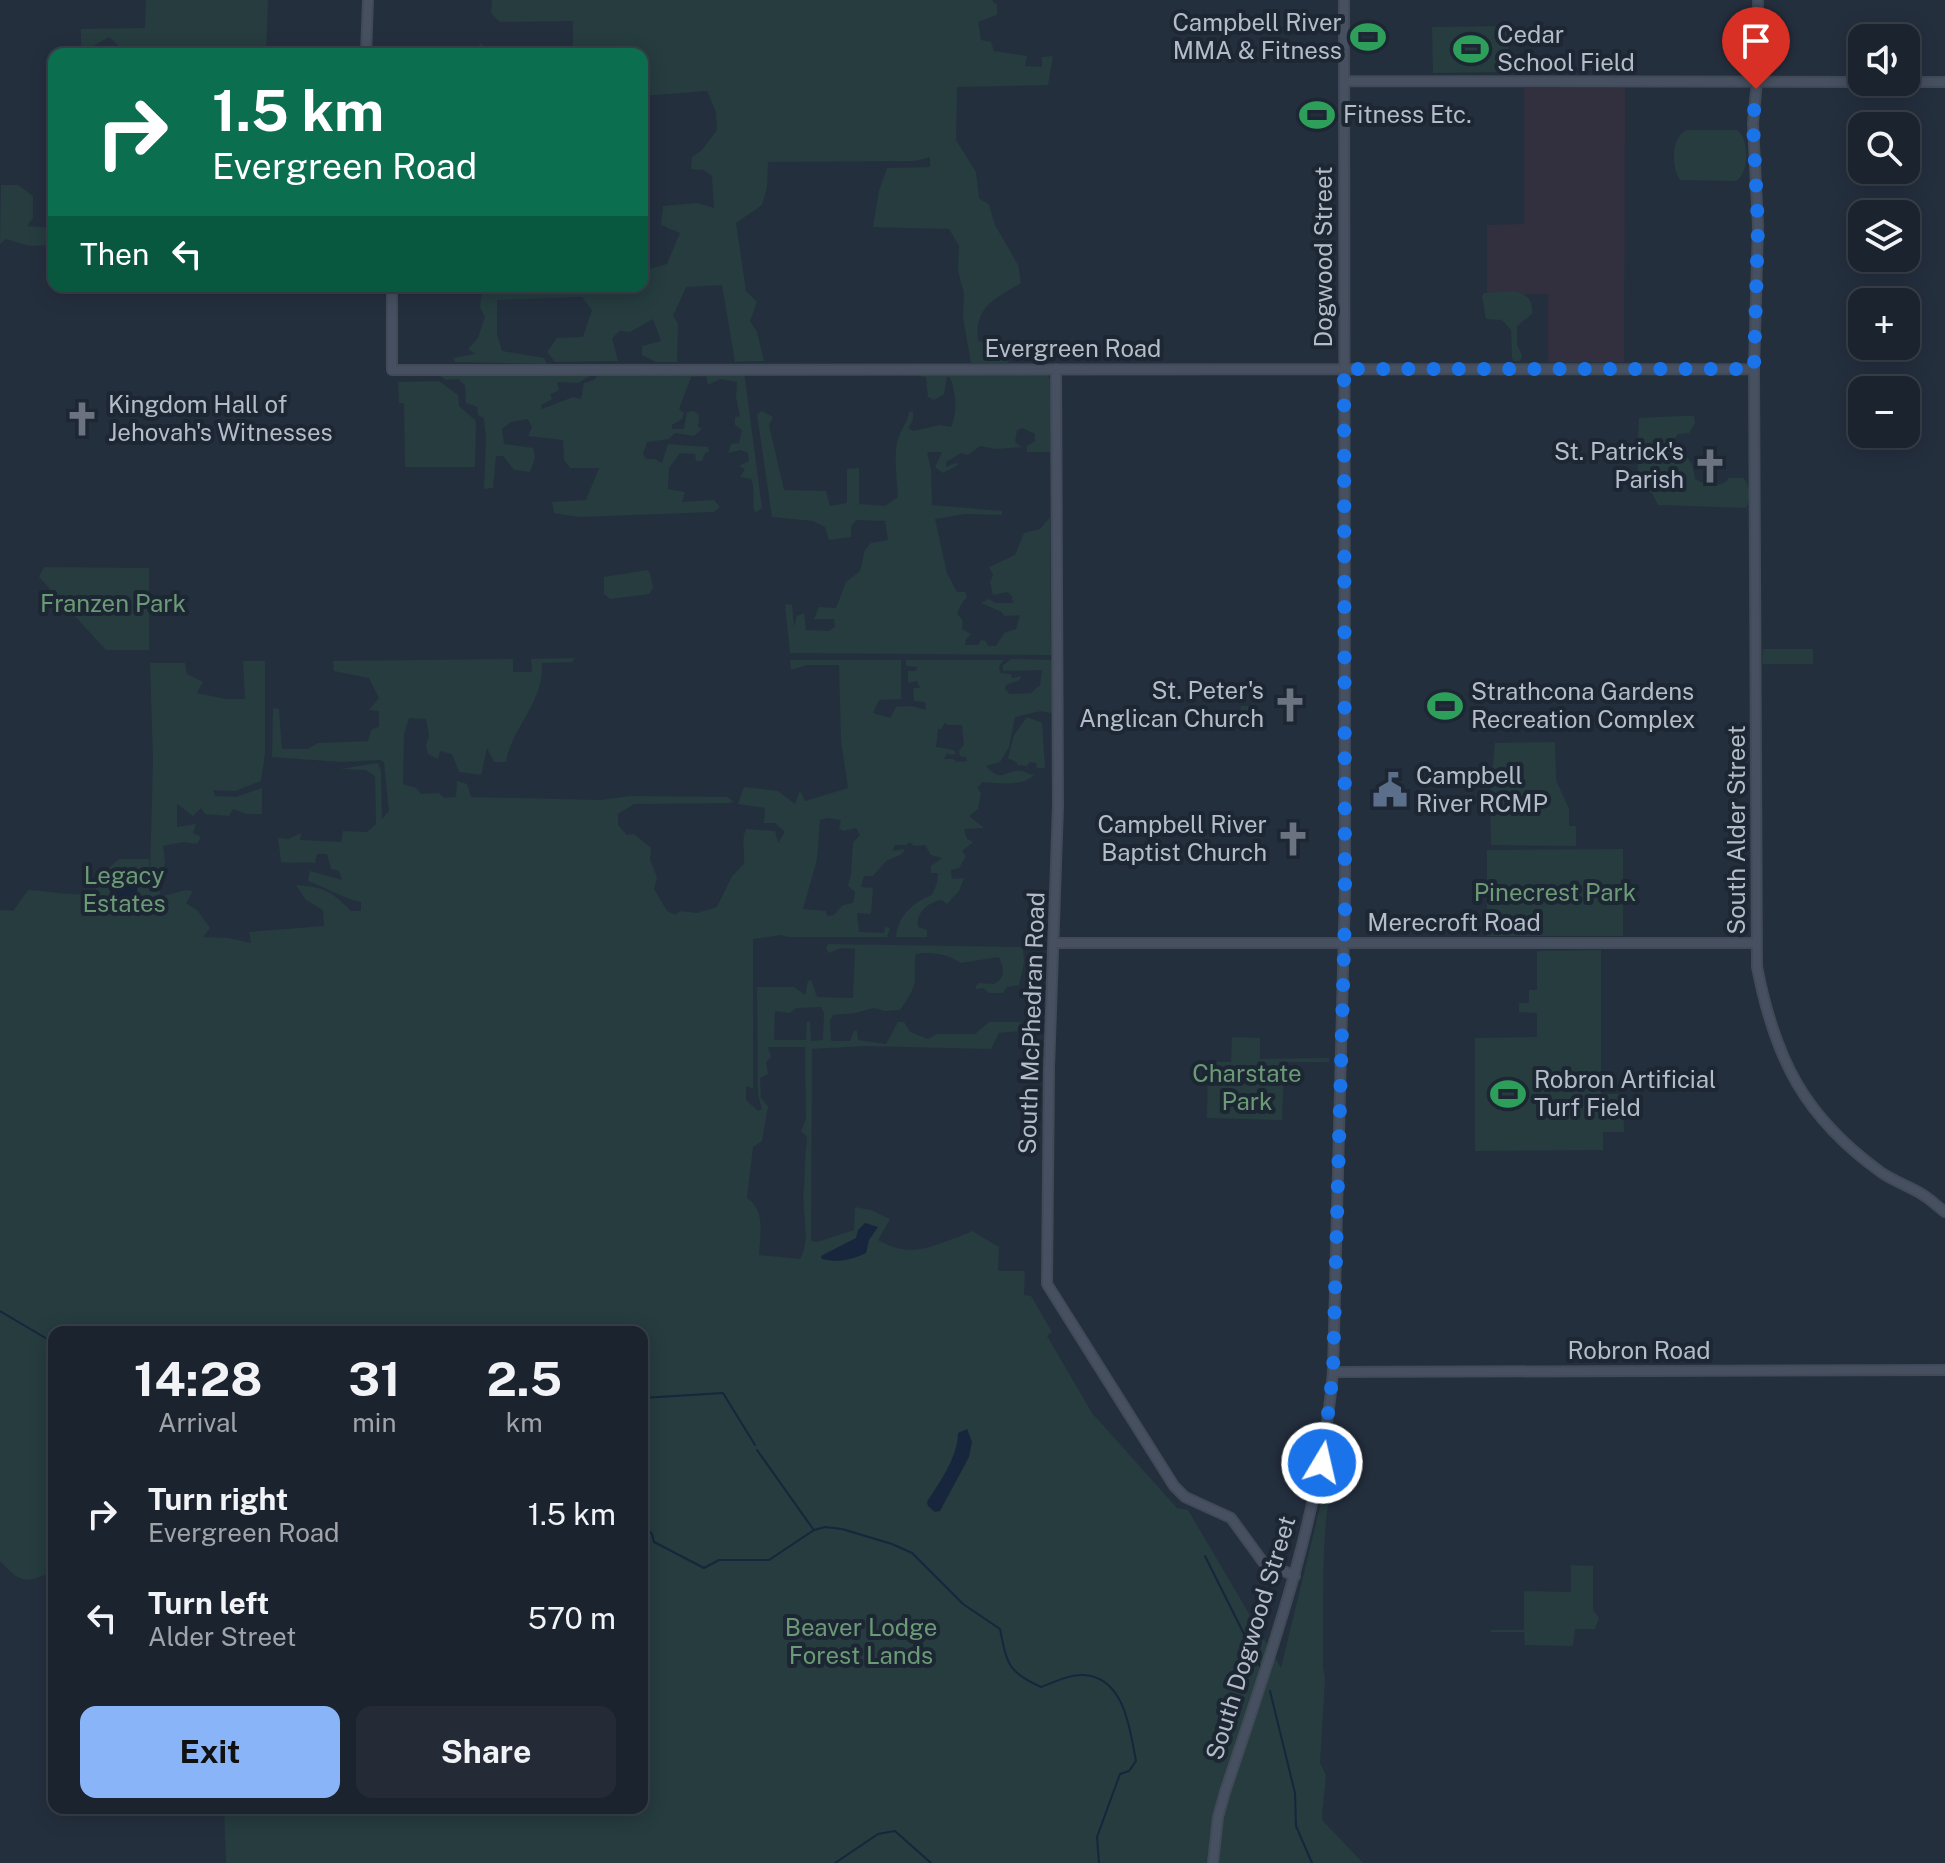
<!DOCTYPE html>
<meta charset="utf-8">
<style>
body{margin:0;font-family:"Public Sans",sans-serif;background:#242b36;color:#f1f3f6;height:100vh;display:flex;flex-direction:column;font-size:30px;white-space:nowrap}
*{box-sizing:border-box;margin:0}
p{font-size:26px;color:#a0a4aa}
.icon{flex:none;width:44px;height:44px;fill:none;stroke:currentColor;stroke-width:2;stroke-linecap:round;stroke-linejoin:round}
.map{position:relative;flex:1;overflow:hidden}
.sheet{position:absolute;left:48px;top:1326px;width:600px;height:488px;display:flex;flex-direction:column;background:#1b232e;border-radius:16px;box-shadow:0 4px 20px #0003,0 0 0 2px #39404a}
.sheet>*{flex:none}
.guide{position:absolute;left:48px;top:48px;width:600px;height:244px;border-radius:16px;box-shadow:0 4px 20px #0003,0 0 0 2px #39404a;background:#0b6e4f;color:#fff;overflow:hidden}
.fabs{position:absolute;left:1848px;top:24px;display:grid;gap:16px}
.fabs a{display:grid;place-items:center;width:72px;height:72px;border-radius:16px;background:#1b232e;box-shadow:0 4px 20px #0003,0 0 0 2px #39404a;font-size:40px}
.pin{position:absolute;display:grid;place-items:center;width:68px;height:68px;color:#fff;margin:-82px -34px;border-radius:50% 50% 50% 0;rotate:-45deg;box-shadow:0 0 8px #0007}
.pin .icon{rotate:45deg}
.me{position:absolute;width:88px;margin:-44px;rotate:9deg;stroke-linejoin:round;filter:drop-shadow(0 0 6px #0008)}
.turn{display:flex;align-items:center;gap:28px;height:168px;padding:0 32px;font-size:36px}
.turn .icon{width:104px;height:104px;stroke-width:2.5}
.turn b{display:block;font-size:56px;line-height:68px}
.then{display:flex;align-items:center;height:76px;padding:0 32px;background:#0003;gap:16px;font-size:30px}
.eta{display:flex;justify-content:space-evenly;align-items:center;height:136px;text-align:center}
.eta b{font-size:48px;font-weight:700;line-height:56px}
.action{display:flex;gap:16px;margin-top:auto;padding:16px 32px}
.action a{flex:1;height:92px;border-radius:16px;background:#8ab4f8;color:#111;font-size:32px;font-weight:700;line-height:92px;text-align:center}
.action a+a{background:#242b36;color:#f1f3f6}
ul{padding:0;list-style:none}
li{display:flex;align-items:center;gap:24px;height:104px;padding:0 32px}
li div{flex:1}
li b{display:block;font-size:30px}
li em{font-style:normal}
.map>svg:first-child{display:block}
.medical{fill:#32303f}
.green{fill:#263c3f;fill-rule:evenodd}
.water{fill:#17263c}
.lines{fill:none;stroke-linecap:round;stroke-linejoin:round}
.stream{stroke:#17263c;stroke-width:2}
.secondary-casing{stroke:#414a57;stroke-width:12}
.secondary{stroke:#465061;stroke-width:8}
.route{stroke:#1a73e8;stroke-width:14;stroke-dasharray:0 25.2}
.labels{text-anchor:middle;stroke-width:8;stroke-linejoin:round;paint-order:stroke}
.poi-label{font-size:24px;fill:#b4bcc9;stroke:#1d2633;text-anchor:start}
.street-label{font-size:24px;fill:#b4bcc9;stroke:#1d2633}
.park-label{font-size:24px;fill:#6b9a76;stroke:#1d2633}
</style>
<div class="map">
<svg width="1945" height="1863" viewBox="0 0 1945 1863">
<rect width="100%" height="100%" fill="#242f3e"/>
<path class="medical" d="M1524 88H1625L1624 362H1548V294H1487V225L1524 224Z"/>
<path class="green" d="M146 0H268L266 54H143V47H120L109 37 81 53V29L145 28Z
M492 0H992L997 5V15L978 22 981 40 991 42 994 51 1027 56 1025 66 1042 67V57L1053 56 1048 85 957 87 956 140 976 172 979 198 989 205 995 225 1018 265 1021 283C994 299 974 307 978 341L1003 346 1009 363H971L963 318 964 293 958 271 959 246 949 229 873 227 879 191 887 168 930 167V157L915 161 768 162 767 187 762 205 736 223 746 291 757 302 750 321 757 332 764 361 735 362 722 285 686 287 673 316 678 323 677 362H656L642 355V346L661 341 653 319 630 332 620 331 612 338 618 361 555 362 547 352 557 338 583 337 592 310 582 297 497 300V334L502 351 544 358 547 364 455 362 453 358 475 354 468 349 478 338 485 317 480 307 482 289 505 286H642V271L667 264 680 233 661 225 663 206 697 203 714 208 712 176 704 170 691 169 692 157 702 150 717 130 716 112 707 91 642 96V54H471L481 43 487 53 540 47 573 49V21L500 22 491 13Z
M1508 26 1509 72 1433 73 1432 27Z
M1687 130H1737C1749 138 1750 173 1736 181L1680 180C1671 167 1671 136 1687 130Z
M1 185H18L33 196V218L27 226 54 228V245L29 246 6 239 0 244Z
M1515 291C1528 296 1533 299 1532 314L1517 326V345L1522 355 1520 361H1514L1512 358 1511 330 1502 320 1486 319 1482 296 1484 293Z
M446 372 595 373 578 383 557 382 559 390 550 395 552 399 541 405 542 409 573 397 581 399 584 383 594 380 599 372H744L762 508 755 513C751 502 756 489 751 479L740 477 745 469 739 466 749 461 748 453 741 450 728 453 731 444 739 443 742 430 735 425V417L740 416 736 397 737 382 720 379 708 385 706 376 691 377 679 409 684 413 682 419 672 425V429H684L687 412 694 411 699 415 698 426 702 429 694 436 675 433 669 439 647 442 643 454 646 459H655L662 463 668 444 708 447 709 452 705 453 702 461H696L695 454 680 453 669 468 668 489 685 492 682 502 714 500 720 507 714 512 579 517 554 513 552 502 586 500 599 468H570L564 460 563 440 528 436 532 427 528 419 511 422 502 429 504 444 533 448 535 458 530 472 514 470 503 456H496L493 488 484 489 486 439 484 418 478 415 477 407 466 403 465 385 458 379 446 380 439 375Z
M919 373H1037L1048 375 1051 382V452H1027V446L1035 441V434L1023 428 1017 430 1015 442 1021 447 996 449 980 446 968 455 961 453 946 462V467L956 463 958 465 943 473 935 467 942 452H927L931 469 932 505 1002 511V515L965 514 935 519 947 573 957 592H965L967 597 962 603 957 613 963 621 962 629 971 634 966 639 965 645H978L981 640 986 641 988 646H996L1004 633 1016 629 1020 615 1004 616 1002 612 981 603 989 599 995 603H1013L1012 596 1007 592 993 595 990 582 993 575 989 567 1015 555 1024 533 1040 529 1050 517 1051 655 790 653 785 604 792 605 794 627 797 616 804 613 806 630 829 631 835 627 834 619H814L819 607 836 608 846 582 860 571 865 550 871 543 888 540 885 521 856 520 851 526V537L829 540 825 527 813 521 772 517 757 414 762 411 773 417 769 425 784 490 826 491 830 506 847 503V469L859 468V504L885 506 898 497C897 480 894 460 897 443 899 431 908 423 909 412L913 411V420L908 428 913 431 940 425 951 427C958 411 956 393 950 377H947L944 394 934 400 928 397 926 377 919 376Z
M439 381 458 395 459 406 476 421 475 467H405L404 403H399L398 382Z
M1680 416H1694L1695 423 1689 433 1678 434 1673 441V447L1686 456 1692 464 1695 479C1706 485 1721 489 1729 478H1743C1750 484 1752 499 1746 508L1658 505 1652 493C1630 485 1639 439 1639 418Z
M44 567 149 568V650H106L39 577Z
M647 570 650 573 653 588 649 594 610 599 604 594V577Z
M1763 649H1813V664H1762Z
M575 658 572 662 542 663C544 703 512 727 506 762H494L487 748 481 775 459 772 452 754 440 751 438 759 428 754 426 745 429 736 426 719 409 718 404 734 403 784 416 788 421 794 439 793 444 798 456 797 457 781 467 784 471 797 600 800 631 796 727 797 733 801 730 803 634 804 618 814V825L627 835 634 834 651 848 650 860 657 877 654 889 667 911 675 915 680 911 697 913 717 907 732 876 744 864C745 852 741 840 746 829L775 831 778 843 785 832 775 823H764L765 808 738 804 744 787 778 791 795 804 800 790 805 801 848 788 841 740 839 665H807L791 670 790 660H901V699L879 700 873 713 890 718 896 707 911 706 926 710 925 702 914 701 913 688H920L917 681 908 683V671H915L918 667 906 666V660H1004L999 666 1000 673 1011 674 1012 678 1022 676 1019 680 1006 685 1005 689 1010 694 1031 693 1040 685 1042 670 1003 671V665L1011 659 1054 660V704L1051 713 1041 711 1015 717 1009 747 1000 762 986 766C1003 785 1005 768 1022 771 1026 772 1030 775 1034 775 1021 788 997 782 980 782L982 784 977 787 981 793 978 809 969 816 984 828 964 829 967 839 973 842 962 851 966 856 959 868 951 870 952 879 964 878 959 891 947 904 942 900C928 902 916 912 918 927L927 930V937H896C898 916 913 902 932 895L937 883 938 873H931V866L942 858 931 855 925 845 914 846 910 842 906 845H895L892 851 905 849 902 854 886 861 873 876H864L861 887 873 888 871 914 857 913 859 932 884 933 885 927 890 928 887 937H788L781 935 753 939V1089L746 1086V1100L758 1111 762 1109 758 1095 757 987H794L805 995 808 981 811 980 817 997 853 998 855 949 841 948 829 953 826 948 828 944 1023 947 1024 962 1019 985 1007 987 1003 993H989L983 988 976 989V986L979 983 994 984C1006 977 1004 969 999 957L961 963C948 954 931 951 916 954 914 964 915 971 915 980 914 990 906 1002 900 1010L885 1011 874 1008 855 1013 833 1015 830 1021 831 1041H850L854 1031H857L858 1040 886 1044 898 1022H904L910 1032 928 1039 937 1034H975L989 1022H1020L1022 1031 999 1033 991 1049 864 1046 812 1049 811 1241 817 1242 854 1230 855 1207 871 1210 890 1219 878 1240C905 1255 921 1251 947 1241 956 1237 963 1236 972 1231L999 1247 998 1271H1025L1024 1295 1031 1296 1052 1332 1047 1336 1092 1413 1177 1508 1188 1510 1281 1668 1330 1466 1332 1496C1320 1509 1324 1640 1323 1667L1325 1679 1320 1763 1326 1775 1322 1816 1323 1821 1363 1863H226L224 1808H642V1332H54V1570C27 1584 21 1584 0 1561V910L13 911 28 890C50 891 78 897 96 893L97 869 109 868 119 859H149L150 877 153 760 150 663H185L187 674 203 682 197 693 226 699H245L243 661H265V754L261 781 235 791 213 790 215 796 236 797 262 788V814H246L233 809 229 816 205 814 201 808 193 816 177 804V827L196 824 193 833 201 837 197 844 183 842 163 846 165 862 159 897 186 890 193 891 186 903 198 911 210 928 203 937 228 938 251 943 249 932 324 926 323 910 306 900 296 885C324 887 333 892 351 911H361V902C344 899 326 887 308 881L310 871 342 880 339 871 331 869 327 854H317L315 863C303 861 292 864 281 862L278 838 288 839 301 833 300 840 341 842 343 831 367 832 376 824 375 776 366 770 340 769 378 763 381 771 382 819 389 811 384 762 380 760 341 762 272 757 273 708 279 709 282 749H307L318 743 368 741 372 729 379 727V711L369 710 379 698 369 678 334 671 333 661 513 659V672H532L531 659ZM945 723 948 725H962L964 745 959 750 960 756 966 757 967 761 957 762 953 759H944L947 753 950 755 956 754 954 750 936 747 938 729H941ZM828 818 841 820 839 828 843 831 856 828 860 835 853 842 851 874 848 886 855 892 853 903 843 905 834 915 827 916 826 911 803 909 817 859 820 820ZM821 1007 824 1013 823 1040 811 1041 810 1021 807 1022 806 1040H774L775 1011 790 1013 796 1008ZM768 1047H805L806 1119 801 1131 807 1137C805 1155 805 1172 804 1189 801 1212 812 1238 800 1259L759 1255C760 1234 766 1211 747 1198L753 1147 762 1141 768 1106 761 1098 760 1078 768 1074 766 1062 771 1057Z
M1241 706H1255L1258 714 1264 717 1263 726 1255 731 1238 726Z
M1027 717 1042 723 1045 768H1037L1036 763 1030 762 1027 766 1018 765 1016 762 1008 758 1014 735Z
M1555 742 1556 780 1569 809V826H1576V846L1491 845 1490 796 1495 743Z
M1623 849V936H1487V850Z
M1601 950V1094H1623L1624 1132H1603V1150L1475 1151V1038L1537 1037V1013L1519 1012V1003H1529V990H1537V951Z
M1232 1037 1260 1038V1059L1329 1058V1062H1284L1282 1120 1207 1118 1208 1062H1231Z
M1571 1565 1593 1566V1610L1599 1618 1595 1629H1575L1573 1645 1570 1646 1525 1645 1524 1632H1491V1630H1524V1591L1571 1592Z"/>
<path class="water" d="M132 873H137L138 877 136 910C126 909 113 899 109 889L111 883H122Z
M865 1223 878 1227 869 1240 866 1253C852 1260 837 1263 822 1259L821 1256 856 1238 858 1230Z
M967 1429 972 1442 969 1457 940 1511 935 1512 928 1506 927 1502C939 1483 958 1457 958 1433Z"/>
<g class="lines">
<path class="stream" d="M0 1311 54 1343
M642 1398 723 1393 755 1445
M757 1450 813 1529
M642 1523 652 1534 654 1542 704 1568 719 1560H769L814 1530 825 1527 842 1529 892 1544 912 1553 963 1604 1000 1629C1007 1663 1007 1672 1041 1687 1055 1682 1070 1674 1084 1675 1125 1678 1130 1730 1136 1761L1129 1771 1120 1774 1097 1837 1099 1863
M1205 1556 1261 1668
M1270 1691 1295 1793 1296 1826 1312 1863
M835 1863 878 1834 895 1831 931 1863"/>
<g class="secondary-casing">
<path id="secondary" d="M1758 0 1757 81 1753 123 1758 226 1754 369 1757 967C1775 1059 1804 1117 1882 1173 1894 1181 1908 1186 1920 1193 1929 1198 1937 1206 1945 1212
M366 54 368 0
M1344 81 1862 82
M1906 82H1945
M392 286V370L1754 369
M1056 369 1058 806 1049 1068 1047 1284 1174 1486 1185 1497 1231 1518 1263 1562 1295 1576
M1055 943H1757
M1333 1372 1945 1370
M1213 1863 1218 1817 1225 1792C1271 1654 1320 1518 1333 1372L1345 890 1344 0"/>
</g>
<use href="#secondary" class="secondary"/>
</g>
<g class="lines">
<path class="route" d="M1322 1463 1333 1372 1345 913 1344 369H1754L1758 226 1753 123 1756 89"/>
</g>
<defs>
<g id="stadium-bare" transform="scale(2.76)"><path d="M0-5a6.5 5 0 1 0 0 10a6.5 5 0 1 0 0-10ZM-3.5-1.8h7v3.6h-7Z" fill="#2e9e5b" stroke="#1d2633" stroke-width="2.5" paint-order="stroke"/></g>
<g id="church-bare" transform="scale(2.76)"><path d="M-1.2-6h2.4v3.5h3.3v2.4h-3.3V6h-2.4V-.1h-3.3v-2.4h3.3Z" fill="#6b7280" stroke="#1d2633" stroke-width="2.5" paint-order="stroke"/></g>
<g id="civic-bare" transform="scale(2.76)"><path d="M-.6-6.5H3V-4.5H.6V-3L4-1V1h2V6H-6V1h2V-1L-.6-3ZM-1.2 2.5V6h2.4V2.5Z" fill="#5c6f8a" stroke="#1d2633" stroke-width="2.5" paint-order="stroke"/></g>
</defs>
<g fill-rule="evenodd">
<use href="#stadium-bare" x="1368" y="37"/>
<use href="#stadium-bare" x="1471" y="49"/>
<use href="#stadium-bare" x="1317" y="115"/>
<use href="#church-bare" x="82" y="419"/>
<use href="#church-bare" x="1710" y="466"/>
<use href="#church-bare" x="1290" y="705"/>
<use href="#stadium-bare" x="1445" y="706"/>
<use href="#civic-bare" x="1390" y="790"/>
<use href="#church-bare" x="1293" y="839"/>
<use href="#stadium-bare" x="1508" y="1094"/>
</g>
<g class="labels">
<g class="poi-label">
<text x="1342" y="31" text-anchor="end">Campbell River<tspan x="1342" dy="28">MMA &amp; Fitness</tspan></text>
<text x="1497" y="43">Cedar<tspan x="1497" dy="28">School Field</tspan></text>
<text x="1343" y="123">Fitness Etc.</text>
<text x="108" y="413">Kingdom Hall of<tspan x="108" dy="28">Jehovah's Witnesses</tspan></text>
<text x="1684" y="460" text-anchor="end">St. Patrick's<tspan x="1684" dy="28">Parish</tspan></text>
<text x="1264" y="699" text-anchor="end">St. Peter's<tspan x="1264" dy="28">Anglican Church</tspan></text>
<text x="1471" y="700">Strathcona Gardens<tspan x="1471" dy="28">Recreation Complex</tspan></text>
<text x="1416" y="784">Campbell<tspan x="1416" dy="28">River RCMP</tspan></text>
<text x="1267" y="833" text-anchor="end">Campbell River<tspan x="1267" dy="28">Baptist Church</tspan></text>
<text x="1534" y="1088">Robron Artificial<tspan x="1534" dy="28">Turf Field</tspan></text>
</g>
<g class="street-label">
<text transform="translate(1324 257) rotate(-90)" y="8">Dogwood Street</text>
<text x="1073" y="357">Evergreen Road</text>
<text transform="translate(1737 830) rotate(-90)" y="8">South Alder Street</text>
<text x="1454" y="931">Merecroft Road</text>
<text transform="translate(1032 1023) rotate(-88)" y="8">South McPhedran Road</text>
<text x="1639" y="1359">Robron Road</text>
<text transform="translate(1251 1638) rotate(-73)" y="8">South Dogwood Street</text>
</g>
<g class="park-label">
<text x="113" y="612">Franzen Park</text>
<text x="124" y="884">Legacy<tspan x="124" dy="28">Estates</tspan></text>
<text x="1555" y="901">Pinecrest Park</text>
<text x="1247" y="1082">Charstate<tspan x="1247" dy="28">Park</tspan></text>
<text x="861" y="1636">Beaver Lodge<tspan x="861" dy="28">Forest Lands</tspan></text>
</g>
</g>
</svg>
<div class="fabs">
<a><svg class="icon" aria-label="sound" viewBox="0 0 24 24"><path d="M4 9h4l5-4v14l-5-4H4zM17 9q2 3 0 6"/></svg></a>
<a><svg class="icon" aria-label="search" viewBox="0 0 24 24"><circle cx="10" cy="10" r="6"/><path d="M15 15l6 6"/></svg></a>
<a><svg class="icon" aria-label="layers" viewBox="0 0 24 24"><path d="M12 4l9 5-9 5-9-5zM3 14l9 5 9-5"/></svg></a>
<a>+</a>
<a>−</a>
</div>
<div class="pin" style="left:1756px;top:89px;background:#d93025"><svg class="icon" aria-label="arrive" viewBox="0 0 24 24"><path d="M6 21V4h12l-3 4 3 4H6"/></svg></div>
<svg class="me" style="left:1322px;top:1463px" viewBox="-20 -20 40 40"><circle r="17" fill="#1a73e8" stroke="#fff" stroke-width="3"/><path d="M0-11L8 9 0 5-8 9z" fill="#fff"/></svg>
<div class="guide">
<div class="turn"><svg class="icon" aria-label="right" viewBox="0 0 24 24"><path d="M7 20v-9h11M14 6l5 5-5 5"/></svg><div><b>1.5 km</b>Evergreen Road</div></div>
<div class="then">Then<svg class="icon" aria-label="left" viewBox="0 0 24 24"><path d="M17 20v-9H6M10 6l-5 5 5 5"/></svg></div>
</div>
<section class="sheet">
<div class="eta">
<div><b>14:28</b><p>Arrival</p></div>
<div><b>31</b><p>min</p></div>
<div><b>2.5</b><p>km</p></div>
</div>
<ul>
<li><svg class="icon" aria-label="right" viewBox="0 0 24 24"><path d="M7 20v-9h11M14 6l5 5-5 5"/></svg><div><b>Turn right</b><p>Evergreen Road</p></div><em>1.5 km</em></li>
<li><svg class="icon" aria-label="left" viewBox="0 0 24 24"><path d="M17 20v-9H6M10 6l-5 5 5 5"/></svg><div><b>Turn left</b><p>Alder Street</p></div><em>570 m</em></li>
</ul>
<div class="action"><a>Exit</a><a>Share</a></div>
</section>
</div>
